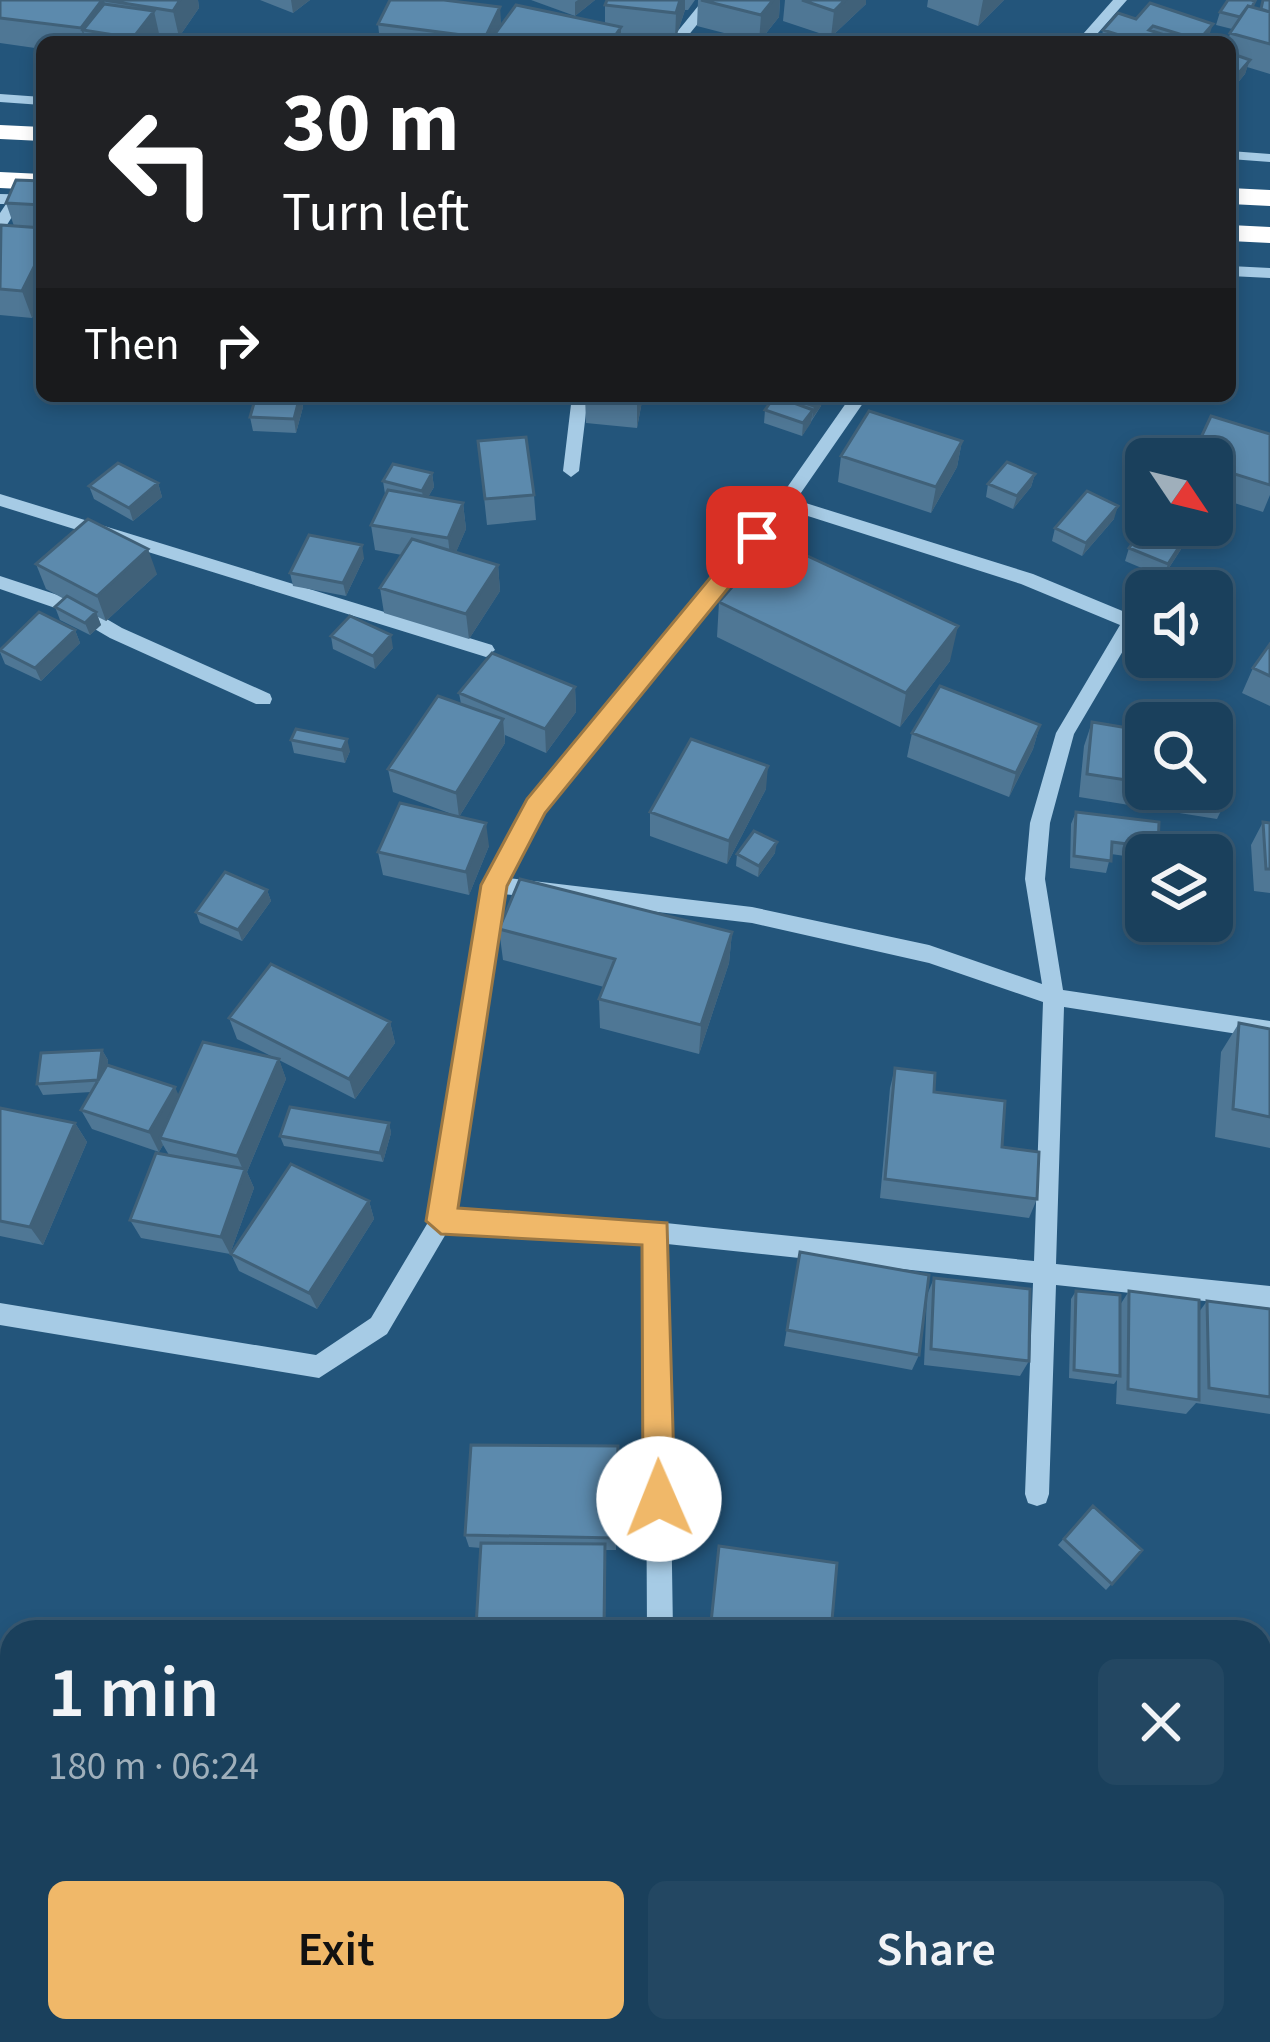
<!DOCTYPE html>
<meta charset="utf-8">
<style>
body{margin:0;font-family:"Source Sans 3",sans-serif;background:#234762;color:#f1f3f6;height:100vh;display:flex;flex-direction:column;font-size:45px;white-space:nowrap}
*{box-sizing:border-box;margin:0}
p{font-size:39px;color:#9fafbb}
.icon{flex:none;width:66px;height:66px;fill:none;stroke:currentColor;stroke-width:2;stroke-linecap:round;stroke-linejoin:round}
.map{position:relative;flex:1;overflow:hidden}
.details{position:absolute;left:0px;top:1620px;width:1272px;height:423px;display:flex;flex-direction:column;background:#1a405c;border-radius:36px 36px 0 0;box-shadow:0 6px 18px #0003,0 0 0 3px #385972}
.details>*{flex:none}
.banner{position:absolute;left:36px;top:36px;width:1200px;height:366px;border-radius:18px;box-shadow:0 6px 18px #0003,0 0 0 3px #385972;background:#202124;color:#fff;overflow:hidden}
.needle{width:78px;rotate:125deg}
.fabs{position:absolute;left:1125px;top:438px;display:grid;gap:24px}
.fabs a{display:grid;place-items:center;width:108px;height:108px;border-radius:18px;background:#1a405c;box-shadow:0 6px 18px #0003,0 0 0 3px #385972;font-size:60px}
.pin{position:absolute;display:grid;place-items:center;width:102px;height:102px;color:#fff;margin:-51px;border-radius:24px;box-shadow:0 6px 18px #0006}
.me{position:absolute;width:132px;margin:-66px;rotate:359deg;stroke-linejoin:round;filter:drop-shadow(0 0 9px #0008)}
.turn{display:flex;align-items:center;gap:42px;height:252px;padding:0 48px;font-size:54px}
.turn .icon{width:156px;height:156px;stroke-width:2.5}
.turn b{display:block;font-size:84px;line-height:102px}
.then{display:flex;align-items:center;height:114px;padding:0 48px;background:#0003;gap:24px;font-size:45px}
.round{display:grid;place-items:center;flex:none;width:126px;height:126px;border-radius:18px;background:#234762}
.head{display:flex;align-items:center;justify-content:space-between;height:204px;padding:0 48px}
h1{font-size:72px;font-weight:600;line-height:90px}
.primary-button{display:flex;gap:24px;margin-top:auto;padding:24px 48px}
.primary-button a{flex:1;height:138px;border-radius:18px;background:#f0b869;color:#111;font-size:48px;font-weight:600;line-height:138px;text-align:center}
.primary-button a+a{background:#234762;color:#f1f3f6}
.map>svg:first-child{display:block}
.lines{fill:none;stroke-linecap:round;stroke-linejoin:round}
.minor{fill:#a6cbe5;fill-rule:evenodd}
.highway{fill:#fff;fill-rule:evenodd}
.wall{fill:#4f7795}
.shaded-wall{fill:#406179}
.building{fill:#5c8aad;stroke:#406179;stroke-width:3}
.route{fill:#f0b869;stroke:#9c7844;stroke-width:3}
</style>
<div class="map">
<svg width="1270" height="2042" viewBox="0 0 1270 2042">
<rect width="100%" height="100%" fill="#23557b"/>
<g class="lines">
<path class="minor" d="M703 0H717L683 42H669Z
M1113 0H1127L1090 42H1076Z
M0 94 42 97V105L0 102Z
M1230 151 1270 154V162L1230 159Z
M0 194 42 195V205L20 204 5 228 0 230V213L6 204H0Z
M1230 266 1270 268V278L1230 276Z
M572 396H588L579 471 571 477 563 471Z
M851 396H868L796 500 1033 574 1137 617 1140 622 1074 734 1050 823 1045 879 1063 990 1270 1021V1039L1064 1007 1056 1264 1270 1286V1308L1056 1285 1049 1494 1046 1503 1037 1506 1028 1503 1025 1494 1033 1283 667 1244 673 1632H647L645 1242 447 1232 387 1334 319 1378 0 1325V1303L316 1355 371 1318 430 1219 484 885 529 801 779 499ZM789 510 1021 584 1120 625 1056 733 1030 823 1025 879 1042 984 929 945 752 907 508 878 543 811ZM503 894 752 923 929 963 1043 1002 1034 1261 656 1222 454 1211Z
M0 494 492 645 495 650 486 657 0 506Z
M0 576 76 601 122 628 270 694 272 699 270 704H256L110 638 64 611 0 589Z"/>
<path class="highway" d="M0 125 42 127V141L0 139Z
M0 172 42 174V190L0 188Z
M1230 188 1270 190V206L1230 204Z
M1230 225 1270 227V243L1230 241Z"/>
</g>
<path class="wall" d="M0 0H198L199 8 179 37 159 34 160 38 157 42H42V49L0 43Z
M260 0H310L293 13Z
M531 0H595L575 16Z
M607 0H695L688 10H685L675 40 621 34V42H380L378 24H605V5Z
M698 0H780L779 17 759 42 697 26Z
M785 0H866V4L831 37 783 21Z
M928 0H1004L978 26 927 7Z
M1270 0V74L1247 67 1245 74 1230 92V42H1227L1232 29 1216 25 1220 12 1253 7 1260 9Z
M1118 13 1207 42H1101L1103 30Z
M42 181V296L32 318 0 315V226H14L6 203Z
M256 396H301L303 407 296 433 253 431 250 417Z
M585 396H643L637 428 586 423Z
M772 396H822L821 406 802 436 764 423 765 410 771 402Z
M1270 434V495L1263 512 1212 496V459Z
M478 441 534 495 536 520 487 525Z
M962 441 957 467 931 513 838 482 841 456Z
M432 473 434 487 428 497 463 503 466 529 456 552 498 565 500 591 469 639 384 613 380 588 402 555 375 550 371 525 385 494 383 481Z
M1035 474 1031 487 1013 509 986 497 988 484Z
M158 483 162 497 133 521 94 499 89 486Z
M1114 519 1082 556 1052 541 1055 528Z
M1187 540 1163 577 1125 561 1129 548Z
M364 558 346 596 293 586 290 573Z
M36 564 157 574 106 621 98 617 101 625 90 635 60 620 55 607 64 599 46 589Z
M719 602 950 661 900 727 717 637Z
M75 630 80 643 41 681 5 664 0 652V650Z
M331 636 393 648 375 669 333 649Z
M1270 644V706L1242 693 1253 668Z
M575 687 576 712 546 753 505 735V743L459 817 489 846 469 895 383 875 378 852 457 816 393 792 388 769 461 704 459 693Z
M1092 722 1146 731V789H1212L1228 796 1217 819 1079 797 1084 746Z
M1040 725 1033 749 1009 797 907 757 912 733Z
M291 740 350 751 345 763 294 753Z
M766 789 727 864 650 836V812Z
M1076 812 1158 848 1155 855H1146V859L1111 854 1106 873 1070 868 1071 824Z
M1263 822 1270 823V893L1254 891 1251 845Z
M775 853 758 877 736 866 737 854Z
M267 890 271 901 242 941 200 923 196 912Z
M499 929 732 932 729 963 699 1054 600 1028 599 999 604 987 503 960Z
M229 1018 390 1022 395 1043 355 1099 279 1060 286 1079 247 1172 254 1188 230 1254 141 1238 130 1220 169 1155 163 1145 159 1152 92 1129 81 1110 91 1092 43 1095 37 1084 102 1050 108 1060 107 1066 179 1096 275 1058 237 1039Z
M1239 1023 1270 1029V1148L1215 1137 1221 1052Z
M895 1068 934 1092 1002 1147 1037 1199 1029 1218 880 1198 890 1088Z
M0 1108 75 1123 87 1142 43 1245 0 1236Z
M389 1123 391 1133 383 1162 284 1146 280 1136Z
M369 1201 374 1219 317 1309 239 1271 231 1254Z
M800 1252 919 1355 912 1370 784 1346Z
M934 1278 1029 1361 1020 1376 924 1365 927 1295Z
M1076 1291 1120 1305 1129 1291 1199 1312 1207 1301 1270 1309V1414L1196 1403 1186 1414 1116 1404 1117 1380 1114 1384 1069 1378 1071 1299Z
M618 1460 616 1550H606L605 1632H478L476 1627 481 1548 469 1547 465 1535Z
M1093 1506 1142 1550 1106 1590 1058 1545Z
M872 2031H1070V2042H949Z"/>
<path class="shaded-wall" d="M96 0H109H104L110 25 83 30 87 42H85L81 28Z
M180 0H198L199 8 179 37 173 11Z
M291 0H310L293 13Z
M578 0H595L575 16V2Z
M680 0H685V10L675 40 676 13Z
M773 0H780L779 17 759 42 761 15Z
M845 0H866V4L831 37 834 11Z
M983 0H1004L978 26Z
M500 7 502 34 498 42H486L485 38Z
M154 11 160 38 157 42H134L133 38Z
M1213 24 1207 42H1199V40Z
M621 27V42H611Z
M1250 60 1245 74 1230 92V83Z
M42 251V296L32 318 22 291Z
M300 396 303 407 296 433 294 419Z
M638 396H643L637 428V402Z
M820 396H822L821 406 812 419 814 406Z
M813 410 811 423 802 436 803 423Z
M962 441 957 467 931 513 936 487Z
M432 473 434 487 424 504 422 491Z
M1035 474 1031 487 1013 509 1017 496Z
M158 483 162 497 133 521 129 508Z
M463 503 466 529 451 564 448 538Z
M1118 506 1114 519 1082 556 1086 543Z
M1192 527 1187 540 1163 577 1168 564Z
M362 545 364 558 346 596 343 583Z
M148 549 157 574 106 621 97 596Z
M498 565 500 591 469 639 466 614Z
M96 612 101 625 90 635 85 623Z
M958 626 950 661 900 727 906 693Z
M75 630 80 643 41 681 35 668Z
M391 635 393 648 375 669 373 656Z
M575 687 576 712 546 753 545 729Z
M503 719 505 743 459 817 456 793Z
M1040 725 1033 749 1009 797 1016 773Z
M347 739 350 751 345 763 342 750Z
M768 766 766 789 727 864 729 841Z
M486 823 489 846 469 895 466 872Z
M777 842 775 853 758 877 759 866Z
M267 890 271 901 242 941 238 930Z
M732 932 729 963 699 1054 701 1025Z
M390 1022 395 1043 355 1099 349 1079Z
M102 1050 108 1060 104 1091 98 1080Z
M279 1059 286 1079 247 1172 254 1188 230 1254 221 1237 244 1172 237 1156Z
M175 1087 184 1107 160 1138 163 1145 159 1152 149 1132Z
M75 1123 87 1142 43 1245 30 1227Z
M389 1123 391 1133 383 1162 380 1153Z
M369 1201 374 1219 317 1309 309 1293Z"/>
<path class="building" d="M0 0H102L81 28 0 18Z
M104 0H180L173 11Z
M390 0H444L500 7 485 38 378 24Z
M607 0H680L676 13 605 5Z
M701 0H773L761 15Z
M802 0H845L834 11Z
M1228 0H1251L1255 1 1252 7 1248 6 1240 17 1220 12Z
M1263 0H1270V12L1261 9Z
M1150 3 1213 24 1199 40 1153 26 1149 30 1186 42H1141L1103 30 1118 13 1136 19Z
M104 4 154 11 133 38 83 30Z
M516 5 621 27 611 42H489Z
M1248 6 1270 12V44L1230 33Z
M626 38 649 42H624Z
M1230 53 1250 60 1230 83Z
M16 180 42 181V205L6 203Z
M1 225 42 228V251L22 291 0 289Z
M256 396H300L294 419 250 417Z
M585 396H638L637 402Z
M775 396 813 410 803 423 765 410Z
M783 396H820L814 406Z
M869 411 962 441 936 487 841 456Z
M1211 416 1270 434V485L1212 467V459H1191Z
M526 437 534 495 485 499 478 441Z
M1007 462 1035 474 1017 496 988 484Z
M118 463 158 483 129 508 89 486Z
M393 464 432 473 422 491 383 481Z
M388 490 463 503 448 538 371 525Z
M1087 491 1118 506 1086 543 1055 528Z
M88 519 148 549 97 596 36 564Z
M1146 524 1188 525 1192 527 1168 564 1129 548Z
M309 535 362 545 343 583 290 573Z
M412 539 498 565 466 614 380 588Z
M773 540 958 626 906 693 719 602Z
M67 596 96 612 85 623 55 607Z
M39 612 75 630 35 668 0 650Z
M350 616 391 635 373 656 331 636Z
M1270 644V676L1253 668Z
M492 653 575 687 545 729 459 693Z
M940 686 1040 725 1016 773 912 733Z
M438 696 503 719 456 793 388 769Z
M1092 722 1146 731V783L1087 774Z
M296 729 347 739 342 750 291 740Z
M691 739 768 766 729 841 650 812Z
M1212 741 1230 744 1228 796 1185 789H1212Z
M400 803 486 823 466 872 378 852Z
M1076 812 1159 822 1158 848 1112 842 1111 861 1074 856Z
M1263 822 1270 823V869H1266Z
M754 831 777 842 759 866 737 854Z
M225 872 267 890 238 930 196 912Z
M520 879 732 932 701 1025 599 999 615 959 499 929Z
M271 964 390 1022 349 1079 229 1018Z
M1239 1023 1270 1029V1117L1233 1109Z
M203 1042 279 1059 237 1156 160 1138Z
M102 1050 98 1080 37 1084 41 1053Z
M107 1065 175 1087 149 1132 81 1110Z
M895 1068 935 1073 934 1092 1005 1101 1002 1147 1039 1152 1037 1199 885 1179Z
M290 1107 389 1123 380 1153 280 1136Z
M0 1108 75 1123 30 1227 0 1221Z
M156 1153 245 1169 221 1237 130 1220Z
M291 1164 369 1201 309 1293 231 1254Z
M800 1252 929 1275 919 1355 787 1330Z
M934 1278 1030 1289 1029 1361 931 1349Z
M1076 1291 1120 1295V1376L1074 1370Z
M1129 1291 1199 1300V1400L1128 1389Z
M1207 1301 1270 1309V1397L1209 1388Z
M471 1445 618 1446 615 1538 465 1535Z
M1093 1506 1142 1550 1112 1584 1064 1539Z
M481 1543 605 1544 604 1627H476Z
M719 1546 837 1563 831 1632H710Z
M887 2031H1070V2042H965Z"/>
<path class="route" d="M757 529 769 537 765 543 545 813 507 886 458 1208 667 1223 675 1499 670 1510 659 1515 648 1510 643 1499 642 1245 441 1234 426 1221 481 885 527 799 749 531Z"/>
</svg>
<div class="fabs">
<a><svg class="needle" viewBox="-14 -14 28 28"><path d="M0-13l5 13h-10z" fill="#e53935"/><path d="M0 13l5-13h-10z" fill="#9fafbb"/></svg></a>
<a><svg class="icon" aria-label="sound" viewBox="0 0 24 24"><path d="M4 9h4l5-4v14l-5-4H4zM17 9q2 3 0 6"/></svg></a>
<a><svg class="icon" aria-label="search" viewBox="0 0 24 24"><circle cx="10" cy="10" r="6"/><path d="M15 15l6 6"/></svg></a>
<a><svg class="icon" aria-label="layers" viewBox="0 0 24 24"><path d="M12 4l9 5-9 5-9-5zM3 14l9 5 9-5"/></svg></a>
</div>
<div class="pin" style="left:757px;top:537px;background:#d93025"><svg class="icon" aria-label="arrive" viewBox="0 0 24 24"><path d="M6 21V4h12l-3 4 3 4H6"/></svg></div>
<svg class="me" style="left:659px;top:1499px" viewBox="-20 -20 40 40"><circle r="19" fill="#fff"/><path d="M0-13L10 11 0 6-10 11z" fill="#f0b869"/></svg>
<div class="banner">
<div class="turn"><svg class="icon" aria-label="left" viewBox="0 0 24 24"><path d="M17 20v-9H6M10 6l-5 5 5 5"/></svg><div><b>30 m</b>Turn left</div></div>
<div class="then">Then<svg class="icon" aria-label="right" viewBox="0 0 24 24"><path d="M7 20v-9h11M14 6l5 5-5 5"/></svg></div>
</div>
<section class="details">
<div class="head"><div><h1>1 min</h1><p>180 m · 06:24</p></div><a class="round"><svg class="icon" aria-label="close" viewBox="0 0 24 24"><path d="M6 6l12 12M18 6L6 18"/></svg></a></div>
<div class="primary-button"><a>Exit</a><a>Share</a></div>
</section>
</div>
